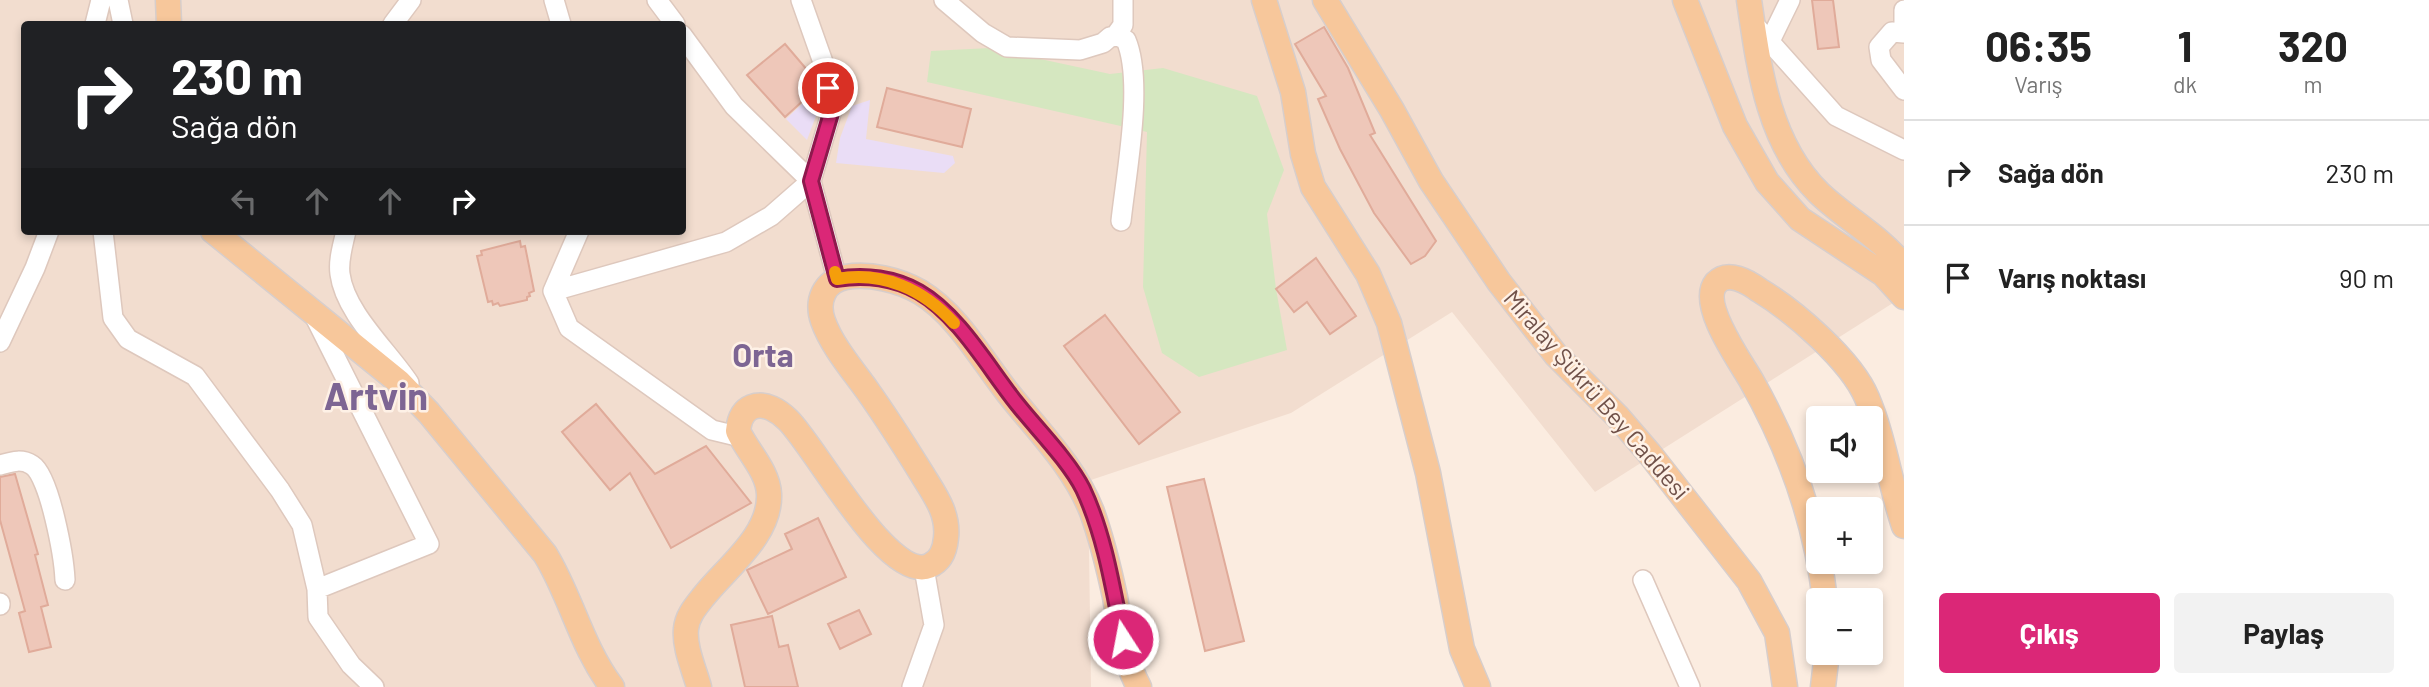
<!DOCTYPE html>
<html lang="tr">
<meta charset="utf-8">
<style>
body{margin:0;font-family:Barlow,sans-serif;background:#f2f2f2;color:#222;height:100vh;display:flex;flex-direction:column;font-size:26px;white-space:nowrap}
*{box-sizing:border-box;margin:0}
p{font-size:23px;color:#767676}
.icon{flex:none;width:38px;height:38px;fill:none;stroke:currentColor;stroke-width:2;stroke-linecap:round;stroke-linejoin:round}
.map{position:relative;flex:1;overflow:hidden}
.details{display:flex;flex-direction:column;background:#fff;width:525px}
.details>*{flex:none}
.hud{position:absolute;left:21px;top:21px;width:665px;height:214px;border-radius:7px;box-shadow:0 4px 10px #0003;background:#202124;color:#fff;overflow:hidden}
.tools{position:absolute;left:1806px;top:406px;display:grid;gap:14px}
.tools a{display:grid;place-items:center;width:77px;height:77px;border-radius:7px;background:#fff;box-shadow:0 4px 10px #0003;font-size:35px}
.pin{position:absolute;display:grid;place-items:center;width:60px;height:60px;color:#fff;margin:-30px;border:4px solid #fff;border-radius:50%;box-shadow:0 2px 7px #0007}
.me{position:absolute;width:77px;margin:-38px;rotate:349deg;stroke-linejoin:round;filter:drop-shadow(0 0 5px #0008)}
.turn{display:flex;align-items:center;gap:24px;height:147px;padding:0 35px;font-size:32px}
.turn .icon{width:91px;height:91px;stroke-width:2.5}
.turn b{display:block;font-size:49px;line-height:60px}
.lanes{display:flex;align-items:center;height:66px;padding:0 35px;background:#0003;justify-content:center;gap:35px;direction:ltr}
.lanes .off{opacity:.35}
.eta{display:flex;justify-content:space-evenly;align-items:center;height:119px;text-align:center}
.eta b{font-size:42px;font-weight:700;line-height:49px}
.action{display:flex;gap:14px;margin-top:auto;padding:14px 35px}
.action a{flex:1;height:80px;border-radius:7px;background:#db2777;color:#fff;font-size:28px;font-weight:700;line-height:80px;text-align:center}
.action a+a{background:#f2f2f2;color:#222}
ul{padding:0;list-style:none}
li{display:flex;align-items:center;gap:21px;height:105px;padding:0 35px;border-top:2px solid #e0e0e0}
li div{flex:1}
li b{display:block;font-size:26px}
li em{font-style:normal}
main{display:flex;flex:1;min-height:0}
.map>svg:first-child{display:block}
.residential{fill:#f2ddcf;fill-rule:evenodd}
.education{fill:#eaddf6}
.green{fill:#d5e7c0}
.building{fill:#eec7b9;stroke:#e0ab9a;stroke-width:2}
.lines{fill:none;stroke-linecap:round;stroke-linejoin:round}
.minor-casing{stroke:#dec8bd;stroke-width:22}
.major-casing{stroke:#d7cecc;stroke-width:27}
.minor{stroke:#fff;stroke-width:19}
.major{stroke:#f7c79b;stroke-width:24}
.route-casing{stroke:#8e194d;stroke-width:18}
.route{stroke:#db2777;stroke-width:12}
.slow{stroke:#f59e0b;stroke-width:12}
.labels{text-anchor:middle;stroke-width:5;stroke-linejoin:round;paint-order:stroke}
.street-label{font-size:24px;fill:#705149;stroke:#fef1e6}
.district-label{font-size:32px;font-weight:bold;fill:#7d6593;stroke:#fef1e6}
.town-label{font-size:38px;font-weight:bold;fill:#7d6593;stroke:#fef1e6}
</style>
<main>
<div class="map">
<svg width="1904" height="687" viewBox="0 0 1904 687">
<rect width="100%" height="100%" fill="#fbece0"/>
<path class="residential" d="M0 0H1904V296L1595 492 1452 312 1291 413 1088 481 1091 687H0ZM24 24H682V231H24Z"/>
<path class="education" d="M817 90 816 116 807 140 786 119Z
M870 100 866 139 953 156 955 163 944 173 836 163 840 138 852 106Z"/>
<path class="green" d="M990 48 1110 74 1163 68 1257 96 1284 170 1267 214 1276 289 1287 350 1199 377 1162 353 1143 287 1147 132 927 82 931 51Z"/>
<path class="building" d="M1812 0H1833L1839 47 1818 49Z
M1324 27 1348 68 1375 133 1370 135 1436 241 1425 256 1411 264 1374 213 1340 149 1318 99 1326 96 1295 44Z
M785 44 814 78 816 89 785 117 747 75Z
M887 88 971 109 962 147 877 127Z
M520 241 521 247 525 246 534 291 529 293 530 296 527 297V300L500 306 498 303 493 305 492 301 488 302 477 256 482 255 481 251Z
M1316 258 1356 316 1330 334 1307 302 1294 312 1276 289Z
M1105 315 1180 412 1139 444 1064 346Z
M596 404 655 474 706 446 751 503 671 548 630 473 610 490 562 432Z
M15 474 38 554 35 555 48 605 41 607 51 647 29 652 19 613 25 611 0 520V477Z
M1204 479 1244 641 1205 651 1167 487Z
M818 518 846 577 768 614 747 570 792 549 785 534Z
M859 610 871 634 840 649 828 624Z
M772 616 779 647 788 645 798 687H745L731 625Z"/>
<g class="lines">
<g class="minor-casing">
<path id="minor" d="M118 0 123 24
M554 0 561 24
M657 0 675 24
M801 0 824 65 832 110 811 181 837 279
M944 0 983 33 1007 47 1080 50 1103 43 1110 37 1118 36 1126 40C1144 82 1126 174 1121 221
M1752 22 1836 116 1904 150
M95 24 101 0
M393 24 411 0
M1904 32V10
M1904 33 1892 32 1879 47 1881 60 1904 90
M1115 36 1123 25V0
M1770 41 1790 0
M103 231 113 318 128 339 195 376 280 490 302 525 317 589 318 617 351 665 374 687
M346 231C343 245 338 260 340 274 345 313 388 351 409 383
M579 231 553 291 569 328 712 430 741 437
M553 291 726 242 771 216 811 181 734 106 682 35
M315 317 429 544 317 589
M0 342 35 268 49 231
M0 465C11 462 21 458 32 465 50 476 64 558 65 580
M1643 580 1690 687
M0 603V605
M912 687 934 625 924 568"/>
</g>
<g class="major-casing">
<path id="major" d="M168 0 169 24
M1264 0 1293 92 1303 154 1313 187 1368 274 1389 323 1428 473 1462 649 1478 687
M1325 0 1392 110 1431 181 1499 282 1556 355 1618 417 1649 453 1749 581 1777 633 1785 687
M1685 0 1735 126 1767 182 1800 219 1883 274 1904 297
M1749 0C1759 68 1768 143 1819 193 1846 219 1881 237 1904 267
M213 231 399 382 429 413 545 554C571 596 581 646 612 687
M1825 600C1816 522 1789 447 1751 380 1740 361 1699 304 1716 283 1728 270 1748 282 1759 290 1794 311 1851 360 1867 398 1884 438 1890 484 1904 526
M699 687C694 669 684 647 686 629 687 616 696 606 704 596 727 567 771 535 769 494 768 471 747 451 738 431 739 421 742 411 752 407 765 402 779 411 788 420 815 446 888 583 929 566 941 561 945 550 946 538 949 513 934 494 922 474 904 445 887 418 867 390 852 369 832 346 823 321 816 301 824 281 846 277 870 273 899 280 920 292 958 315 981 359 1008 393 1038 431 1074 466 1092 512 1102 540 1109 569 1115 597 1120 627 1124 660 1139 687
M1823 687 1827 653"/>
</g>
<use href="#minor" class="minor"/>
<use href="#major" class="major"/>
</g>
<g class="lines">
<g class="route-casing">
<path id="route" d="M828 88 832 110 811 181 837 279C865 274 895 278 919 292 959 315 989 369 1018 405 1037 429 1069 461 1083 489 1105 536 1113 589 1123 639"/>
</g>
<use href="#route" class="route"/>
<path class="slow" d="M835 272 837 279C883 271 923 289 954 323"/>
</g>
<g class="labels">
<g class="street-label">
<text transform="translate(1596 395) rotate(49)" y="8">Miralay Şükrü Bey Caddesi</text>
</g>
<g class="district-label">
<text x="763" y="367">Orta</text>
</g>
<g class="town-label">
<text x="376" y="410">Artvin</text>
</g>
</g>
</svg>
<div class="tools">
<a><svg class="icon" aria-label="sound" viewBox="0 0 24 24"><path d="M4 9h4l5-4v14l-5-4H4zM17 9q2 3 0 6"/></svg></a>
<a>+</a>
<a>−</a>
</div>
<div class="pin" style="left:828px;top:88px;background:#d93025"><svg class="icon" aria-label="arrive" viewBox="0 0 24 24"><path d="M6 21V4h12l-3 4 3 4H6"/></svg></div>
<svg class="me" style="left:1123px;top:639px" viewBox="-20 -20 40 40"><circle r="17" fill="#db2777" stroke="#fff" stroke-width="3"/><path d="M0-11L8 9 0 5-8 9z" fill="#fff"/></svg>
<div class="hud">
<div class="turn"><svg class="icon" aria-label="right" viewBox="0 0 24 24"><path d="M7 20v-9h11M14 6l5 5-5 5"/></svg><div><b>230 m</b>Sağa dön</div></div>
<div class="lanes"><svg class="icon off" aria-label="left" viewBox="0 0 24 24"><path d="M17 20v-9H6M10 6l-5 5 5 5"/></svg><svg class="icon off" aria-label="ahead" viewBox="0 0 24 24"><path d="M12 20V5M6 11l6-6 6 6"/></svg><svg class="icon off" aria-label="ahead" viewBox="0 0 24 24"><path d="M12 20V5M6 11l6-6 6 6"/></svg><svg class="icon" aria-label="right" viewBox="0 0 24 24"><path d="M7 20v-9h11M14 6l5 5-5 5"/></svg></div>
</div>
</div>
<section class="details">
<div class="eta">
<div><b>06:35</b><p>Varış</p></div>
<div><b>1</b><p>dk</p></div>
<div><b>320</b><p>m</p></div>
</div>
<ul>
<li><svg class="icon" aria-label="right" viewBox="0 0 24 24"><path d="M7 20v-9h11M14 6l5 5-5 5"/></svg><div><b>Sağa dön</b></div><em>230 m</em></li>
<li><svg class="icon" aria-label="arrive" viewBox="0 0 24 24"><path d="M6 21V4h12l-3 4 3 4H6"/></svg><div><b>Varış noktası</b></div><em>90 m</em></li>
</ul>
<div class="action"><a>Çıkış</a><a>Paylaş</a></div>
</section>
</main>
